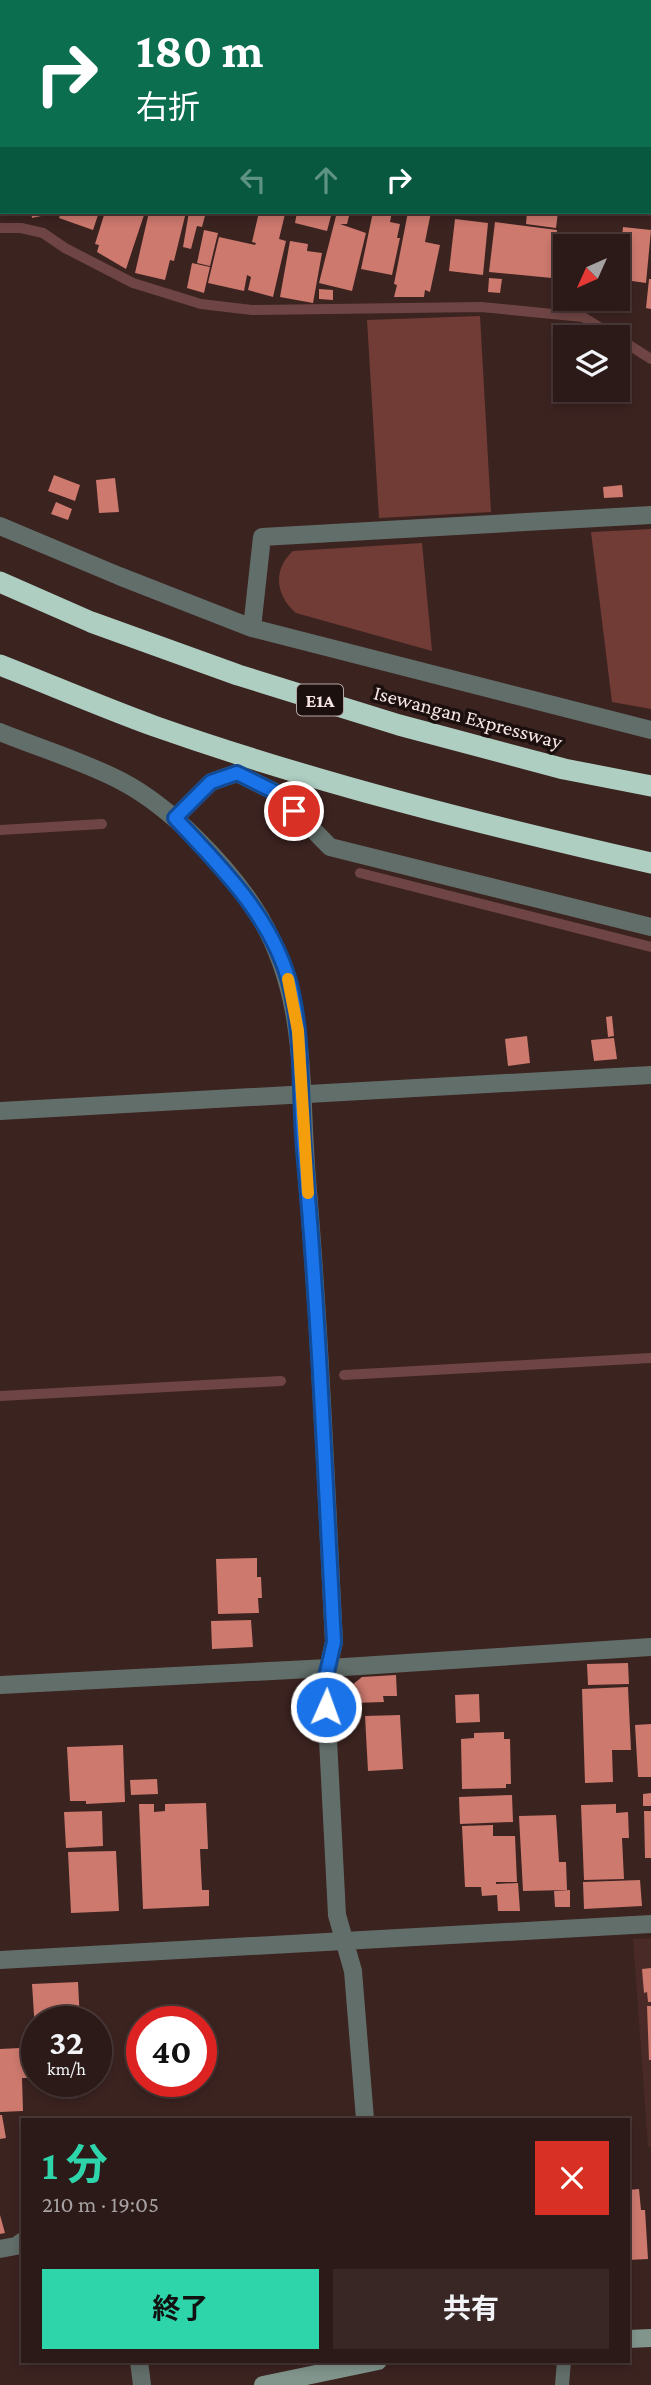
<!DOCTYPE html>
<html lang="ja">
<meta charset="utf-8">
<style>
body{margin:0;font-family:"Crimson Pro","Noto Sans JP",serif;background:#382725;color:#f1f3f6;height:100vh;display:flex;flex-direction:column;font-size:26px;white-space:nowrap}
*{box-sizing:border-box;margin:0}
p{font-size:23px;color:#a6a1a2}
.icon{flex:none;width:38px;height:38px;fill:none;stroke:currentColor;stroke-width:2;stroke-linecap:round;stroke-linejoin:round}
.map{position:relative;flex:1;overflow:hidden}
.details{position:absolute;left:21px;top:2118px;width:609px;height:245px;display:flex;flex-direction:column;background:#2c1a18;border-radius:0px;box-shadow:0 4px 10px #0003,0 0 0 2px #483837}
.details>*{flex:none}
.hud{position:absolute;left:0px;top:0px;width:651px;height:214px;box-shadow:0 4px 10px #0003,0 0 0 2px #483837;background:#0b6e4f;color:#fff;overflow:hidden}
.needle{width:46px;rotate:225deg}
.fabs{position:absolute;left:553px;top:234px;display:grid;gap:14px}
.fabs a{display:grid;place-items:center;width:77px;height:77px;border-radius:0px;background:#2c1a18;box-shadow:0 4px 10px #0003,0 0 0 2px #483837;font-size:35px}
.speed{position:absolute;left:21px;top:2006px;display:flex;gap:14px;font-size:35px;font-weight:700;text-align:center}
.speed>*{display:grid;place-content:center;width:91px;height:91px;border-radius:50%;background:#2c1a18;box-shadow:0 4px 10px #0003,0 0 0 2px #483837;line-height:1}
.speed small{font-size:18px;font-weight:400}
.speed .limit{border:10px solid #d22;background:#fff;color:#111}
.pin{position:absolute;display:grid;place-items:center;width:60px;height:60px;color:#fff;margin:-30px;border:4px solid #fff;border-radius:50%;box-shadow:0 2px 7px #0007}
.me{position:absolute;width:77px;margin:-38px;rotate:2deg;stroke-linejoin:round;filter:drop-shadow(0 0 5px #0008)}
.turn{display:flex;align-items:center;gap:24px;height:147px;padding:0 21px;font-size:32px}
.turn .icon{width:91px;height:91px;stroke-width:2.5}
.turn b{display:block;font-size:49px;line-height:60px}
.lanes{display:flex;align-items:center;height:66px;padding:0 21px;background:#0003;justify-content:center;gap:35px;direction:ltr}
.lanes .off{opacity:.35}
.round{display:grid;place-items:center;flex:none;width:74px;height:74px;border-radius:0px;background:#382725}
.head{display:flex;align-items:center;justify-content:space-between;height:119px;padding:0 21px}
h1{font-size:42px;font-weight:700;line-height:52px;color:#2ed4aa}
.button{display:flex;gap:14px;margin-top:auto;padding:14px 21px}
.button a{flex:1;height:80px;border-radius:0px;background:#2ed4aa;color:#111;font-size:28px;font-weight:700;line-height:80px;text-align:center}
.button a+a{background:#382725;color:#f1f3f6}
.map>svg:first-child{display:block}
.built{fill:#492a26}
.green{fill:#723c36}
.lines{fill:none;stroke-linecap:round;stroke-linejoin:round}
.stream{stroke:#6e4544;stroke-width:10}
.building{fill:#cd796e}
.service{stroke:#626e6a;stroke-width:14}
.minor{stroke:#626e6a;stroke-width:18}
.tertiary{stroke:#626e6a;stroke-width:18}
.secondary{stroke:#81958d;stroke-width:18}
.motorway{stroke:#aecec2;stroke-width:21}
.route-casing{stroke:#114b97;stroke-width:18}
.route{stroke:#1a73e8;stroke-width:12}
.slow{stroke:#f59e0b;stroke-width:12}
.labels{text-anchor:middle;stroke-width:7;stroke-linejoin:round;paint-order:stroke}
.shield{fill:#1b100e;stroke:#b5a6a4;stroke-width:2}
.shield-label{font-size:19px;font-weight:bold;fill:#f7e6e4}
.street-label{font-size:21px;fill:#f7e6e4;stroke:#1b100e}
</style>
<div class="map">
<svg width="651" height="2385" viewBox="0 0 651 2385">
<rect width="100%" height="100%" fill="#3b2320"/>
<path class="built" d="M651 1938V2147H648L633 1939Z"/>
<path class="green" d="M0 0H253L2 2V29H0Z
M480 316 491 512 379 518 367 320Z
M651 529V709L612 702 591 532Z
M422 543 432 651 296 613C276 596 272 570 293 551Z"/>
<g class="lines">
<path class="stream" d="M0 228H21L43 233 65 248 133 283 201 304 252 310 481 307 583 317 617 338
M618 338 651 359
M0 830 102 824
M360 873 651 947
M344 1375 651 1358
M0 1396 281 1381"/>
</g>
<path class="building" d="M31 212H55V213L32 218Z
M61 212H99L93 230 59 218Z
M105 212H145L126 269 97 252 99 245 95 244Z
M149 212H186L174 261 170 260 165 280 135 273Z
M189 212H206L202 227 197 226 191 249 183 247Z
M259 212 285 214 279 239 286 241 273 297 248 290 251 277 247 275 244 291 208 283 219 237 255 245 256 243 252 242Z
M297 212H332L327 231 295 223Z
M337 212H350L347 224H340L366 233 352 291 319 283Z
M373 212H392L390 222 400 224 397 238H400L392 275 361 269Z
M408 212H431L425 242 440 245 430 292 425 290 424 297H394L397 285 394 284Z
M527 212H558L556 228 526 224Z
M455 219 488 223 483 275 449 271Z
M495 222 557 230 552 278 489 272Z
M623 227 651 230 646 283 618 279Z
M204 230 218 233 210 266 197 263Z
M290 241 308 244 307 251 322 253 313 303 280 297Z
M192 263 210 267 204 293 187 288Z
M489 278 502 279 500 293 488 292Z
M649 279H651V309L646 308Z
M319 289 333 290V300L319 299Z
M54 475 80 485 75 501 48 491Z
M115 478 119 512 99 513 96 480Z
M622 485 623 497 604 498 603 487Z
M56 502 72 509 68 520 51 514Z
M612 1016 614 1036 608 1037 606 1017Z
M527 1036 530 1063 508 1066 505 1039Z
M614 1038 617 1059 594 1061 591 1040Z
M257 1558V1577H261L262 1598H258L259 1613 218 1614 216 1559Z
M251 1620 253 1647 212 1649 211 1621Z
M628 1663 629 1684 588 1685 587 1664Z
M396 1675 397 1696H383L384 1702 353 1703 352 1685 362 1677Z
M628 1687 631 1750H612L613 1782 585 1783 582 1689Z
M479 1694 480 1722 456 1723 455 1695Z
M400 1715 403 1769 368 1771 365 1716Z
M651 1724V1777H638L635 1725Z
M504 1732V1739H510L511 1784H506V1788L462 1789 461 1739 474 1738V1733Z
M123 1745 125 1802 86 1804V1801H70L67 1747Z
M157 1779 158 1794 131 1795 130 1780Z
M651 1793V1806H643V1794Z
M512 1795 513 1822 460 1824 459 1797Z
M206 1803 208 1849H200L202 1890H209V1906L143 1909 139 1804H154V1812L165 1811V1804Z
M616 1804V1813L628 1812 629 1838H622L624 1879 584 1880 581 1805Z
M102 1811 103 1846 66 1848 64 1812Z
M644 1811H651V1858H645Z
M556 1815 559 1862H566L567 1890 523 1891 519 1816Z
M493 1825V1836H515L517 1882H496V1884L518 1883 520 1911H498L497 1895 482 1896 481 1887H465L462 1826Z
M116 1851 119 1911 71 1913 68 1852Z
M640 1880 642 1906 584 1909 583 1882Z
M570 1890V1907H555L554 1891Z
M651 1968V2002H648L647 1992 644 1993 642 1969Z
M78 1982 80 2021H37V2030H35L32 1984Z
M647 2006H651V2060H649Z
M20 2048 21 2066 26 2065 27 2078H22L23 2111 0 2112V2049Z
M0 2115H2L6 2138 0 2139Z
M639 2189 641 2210H645L648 2259 628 2260V2190Z
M0 2215 5 2233 0 2234Z"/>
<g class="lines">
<path class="service" d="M562 2385 564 2361"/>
<path class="minor" d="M0 104 2 105
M649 193 651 194
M0 526 119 576 252 628 651 730
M252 628 262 537 651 515
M175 818 211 782 237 773 277 793 330 847 651 927
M0 1111 651 1075
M0 1685 329 1668 651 1647
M0 1960 651 1924
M0 2249 16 2246 23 2241
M139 2361 142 2385"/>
<path class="tertiary" d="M0 732C39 748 86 762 123 782 170 807 224 862 253 906 309 991 299 1083 307 1179 320 1333 326 1487 334 1642L325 1681 337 1915 353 1971 365 2119"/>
<path class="secondary" d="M628 2339 651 2338
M263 2385 378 2361"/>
<path class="motorway" d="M0 582 91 622 238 675 399 725 564 769 651 786
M0 665C51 685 102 707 154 726 316 783 484 825 651 863"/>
</g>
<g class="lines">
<g class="route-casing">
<path id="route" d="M294 811 277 793 237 773 211 782 175 818C221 867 270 915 289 981 304 1036 299 1094 304 1150 319 1314 325 1478 334 1642L325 1681 326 1707"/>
</g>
<use href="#route" class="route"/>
<path class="slow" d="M288 979 298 1031 308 1193"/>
</g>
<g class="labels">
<rect class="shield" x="297" y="684.5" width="46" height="31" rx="5"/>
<g class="shield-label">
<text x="320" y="707">E1A</text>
</g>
<g class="street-label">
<text transform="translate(468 717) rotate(15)" y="7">Isewangan Expressway</text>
</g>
</g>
</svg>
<div class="fabs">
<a><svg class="needle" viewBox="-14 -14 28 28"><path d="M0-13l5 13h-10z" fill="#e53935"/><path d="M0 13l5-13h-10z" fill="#a6a1a2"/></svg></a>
<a><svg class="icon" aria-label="layers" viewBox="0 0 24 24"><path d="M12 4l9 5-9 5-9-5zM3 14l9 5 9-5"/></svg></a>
</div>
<div class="speed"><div>32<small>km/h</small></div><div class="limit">40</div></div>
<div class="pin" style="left:294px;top:811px;background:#d93025"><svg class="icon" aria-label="arrive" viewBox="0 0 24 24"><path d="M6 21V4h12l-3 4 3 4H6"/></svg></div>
<svg class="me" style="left:326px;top:1707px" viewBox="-20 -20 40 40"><circle r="17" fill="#1a73e8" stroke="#fff" stroke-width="3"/><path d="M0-11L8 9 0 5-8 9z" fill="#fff"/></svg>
<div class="hud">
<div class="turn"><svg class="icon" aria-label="right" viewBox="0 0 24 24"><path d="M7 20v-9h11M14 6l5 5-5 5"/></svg><div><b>180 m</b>右折</div></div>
<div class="lanes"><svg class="icon off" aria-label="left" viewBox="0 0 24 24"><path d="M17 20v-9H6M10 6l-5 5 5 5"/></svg><svg class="icon off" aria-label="ahead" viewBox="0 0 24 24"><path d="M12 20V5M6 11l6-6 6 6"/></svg><svg class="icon" aria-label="right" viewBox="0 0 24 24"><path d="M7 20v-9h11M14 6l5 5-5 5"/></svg></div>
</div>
<section class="details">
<div class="head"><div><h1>1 分</h1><p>210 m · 19:05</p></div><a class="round" style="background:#d93025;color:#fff"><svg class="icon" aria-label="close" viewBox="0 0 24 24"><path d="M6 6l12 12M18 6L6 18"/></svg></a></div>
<div class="button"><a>終了</a><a>共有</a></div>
</section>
</div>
